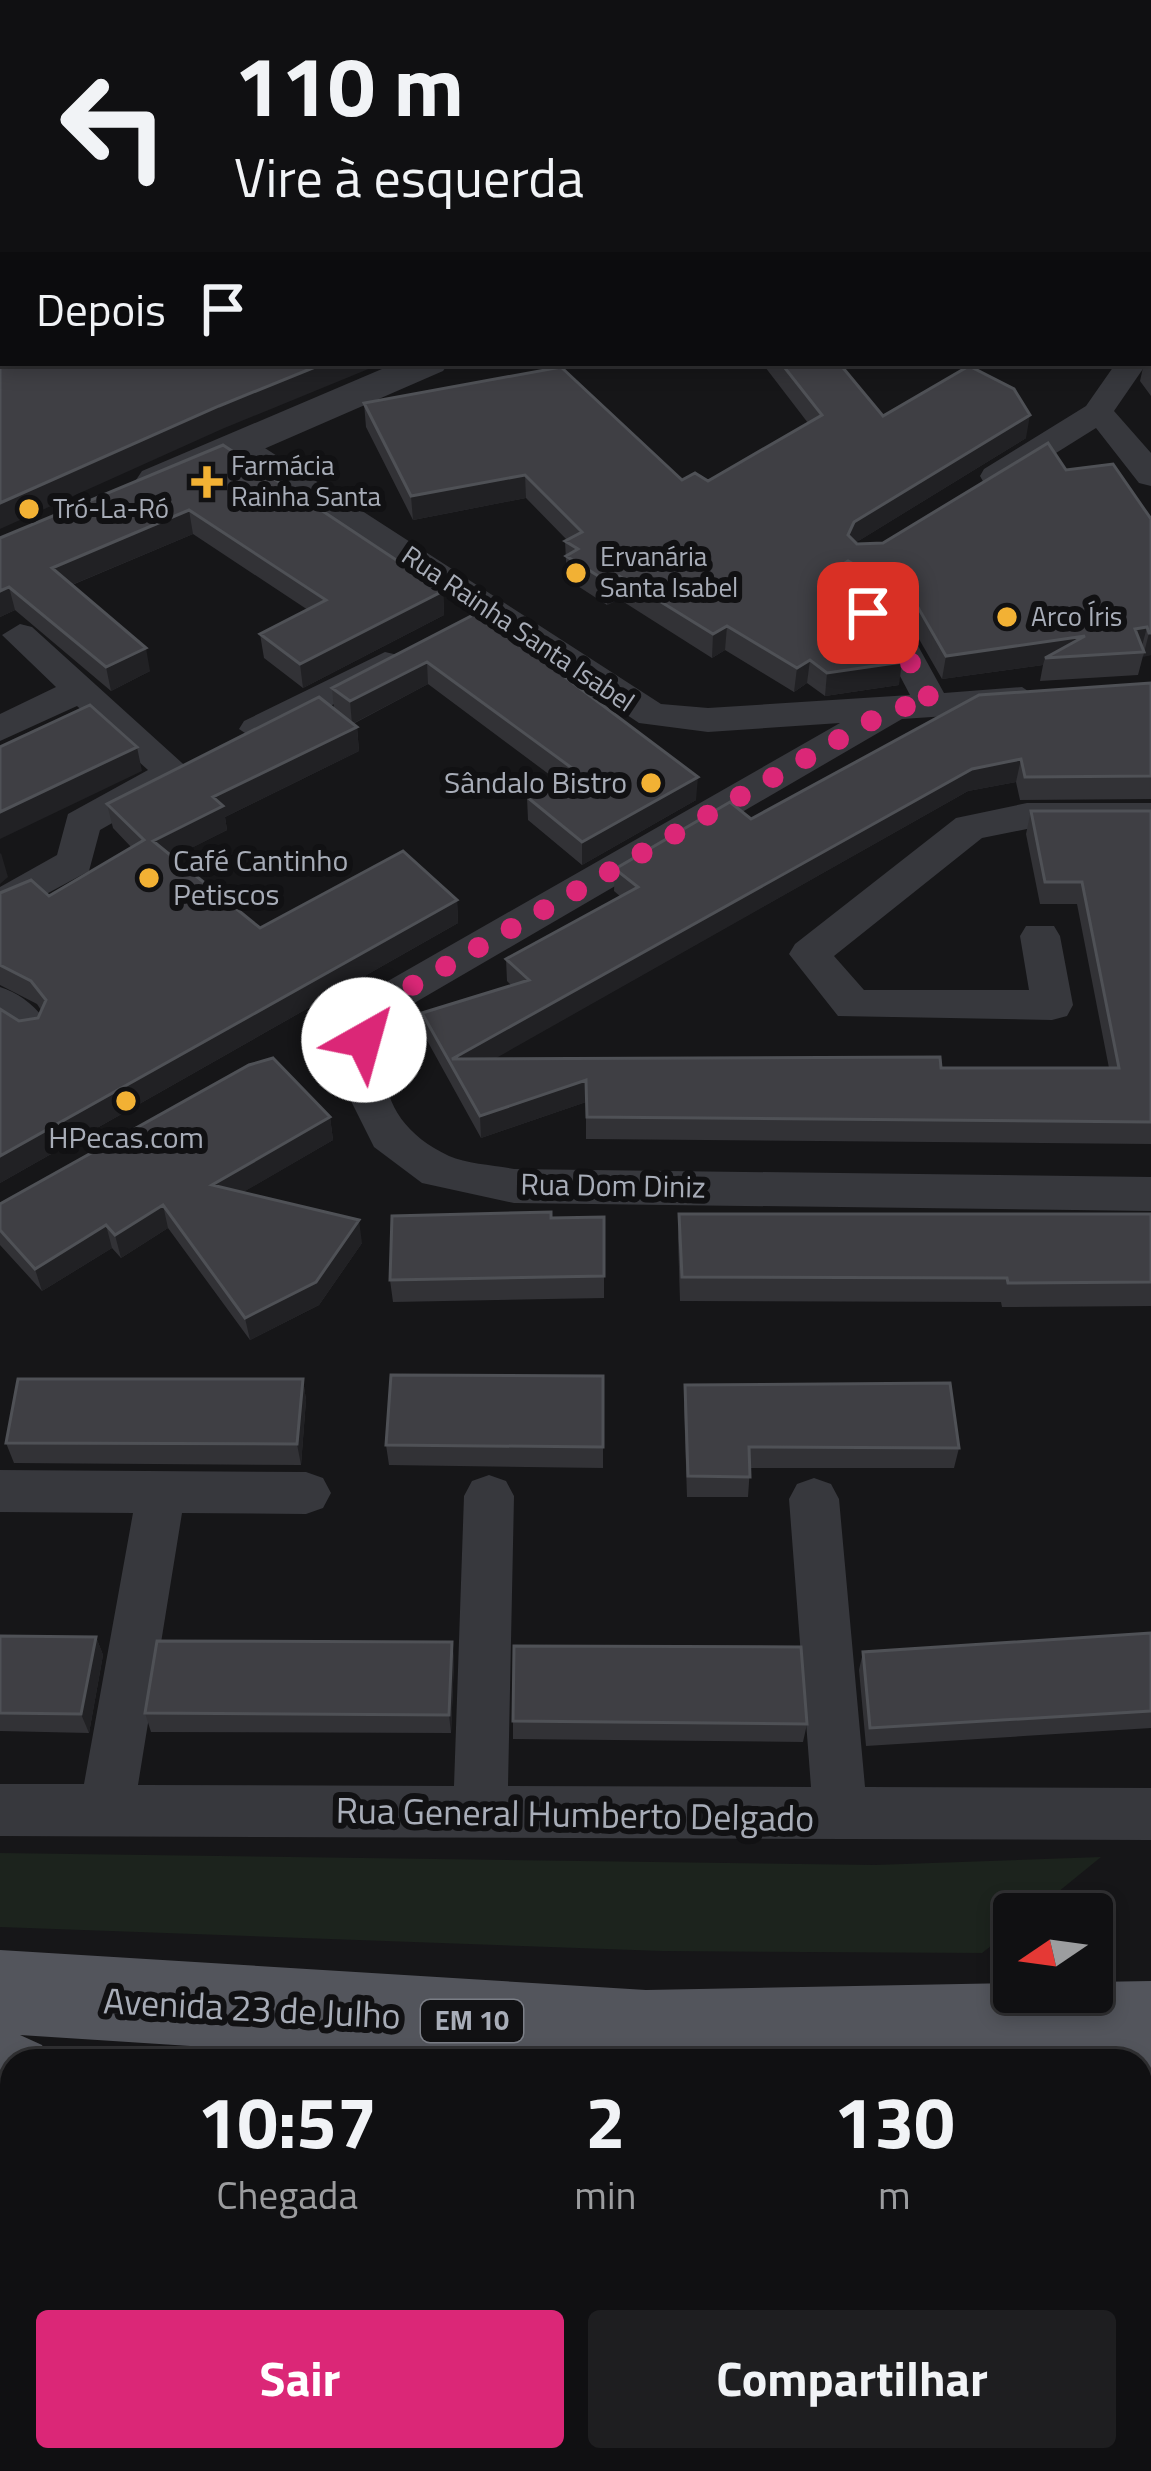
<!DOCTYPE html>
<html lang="pt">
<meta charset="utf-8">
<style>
body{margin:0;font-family:"Titillium Web",sans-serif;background:#1e1e20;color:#f1f3f6;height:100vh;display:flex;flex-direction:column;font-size:45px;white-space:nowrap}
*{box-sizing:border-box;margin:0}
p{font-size:39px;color:#9c9d9f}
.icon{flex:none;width:66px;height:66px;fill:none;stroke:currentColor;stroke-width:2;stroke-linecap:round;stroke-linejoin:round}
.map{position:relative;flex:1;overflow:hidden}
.drawer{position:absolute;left:0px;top:2049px;width:1152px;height:423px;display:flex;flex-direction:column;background:#101012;border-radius:36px 36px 0 0;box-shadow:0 6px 18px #0003,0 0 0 3px #303032}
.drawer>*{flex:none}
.guide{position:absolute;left:0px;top:0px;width:1152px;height:366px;box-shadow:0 6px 18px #0003,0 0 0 3px #303032;background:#101012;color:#f1f3f6;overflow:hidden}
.needle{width:78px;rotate:257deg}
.buttons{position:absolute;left:993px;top:1893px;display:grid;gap:24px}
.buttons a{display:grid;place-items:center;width:120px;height:120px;border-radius:12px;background:#101012;box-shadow:0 6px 18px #0003,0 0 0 3px #303032;font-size:60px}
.pin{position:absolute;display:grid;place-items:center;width:102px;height:102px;color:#fff;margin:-51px;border-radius:24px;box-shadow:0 6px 18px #0006}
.me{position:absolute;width:132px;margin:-66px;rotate:38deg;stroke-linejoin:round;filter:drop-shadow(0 0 9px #0008)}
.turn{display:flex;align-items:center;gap:42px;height:252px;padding:0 36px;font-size:54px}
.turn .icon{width:156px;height:156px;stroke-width:2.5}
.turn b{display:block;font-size:84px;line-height:102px}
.then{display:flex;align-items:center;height:114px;padding:0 36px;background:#0003;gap:24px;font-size:45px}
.eta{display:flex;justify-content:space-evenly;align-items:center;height:204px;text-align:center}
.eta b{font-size:72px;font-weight:700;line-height:84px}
.button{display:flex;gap:24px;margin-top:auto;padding:24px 36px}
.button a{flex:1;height:138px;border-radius:12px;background:#db2777;color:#fff;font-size:48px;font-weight:700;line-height:138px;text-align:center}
.button a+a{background:#1e1e20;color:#f1f3f6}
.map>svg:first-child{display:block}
.green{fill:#1c231d}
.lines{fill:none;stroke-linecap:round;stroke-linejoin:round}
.minor{fill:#37383d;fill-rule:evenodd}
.tertiary{fill:#37383d;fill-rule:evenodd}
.primary{fill:#53555c;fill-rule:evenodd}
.tram{stroke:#4a4c52;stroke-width:4.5}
.wall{fill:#323236}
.shaded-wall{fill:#212124}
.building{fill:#3f3f44;stroke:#4f5156;stroke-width:3}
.route{stroke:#db2777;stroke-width:21;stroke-dasharray:0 37.8}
.poi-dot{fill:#f2b134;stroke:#111113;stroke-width:4.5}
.labels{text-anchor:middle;stroke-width:12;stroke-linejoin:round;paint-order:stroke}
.far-poi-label{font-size:27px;fill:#a8adb8;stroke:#111113;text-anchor:start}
.far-street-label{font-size:27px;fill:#a8adb8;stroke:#111113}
.shield{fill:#111113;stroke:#7b7e86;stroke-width:3}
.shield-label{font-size:27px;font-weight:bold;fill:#a8adb8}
.poi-label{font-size:30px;fill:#a8adb8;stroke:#111113;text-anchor:end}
.street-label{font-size:30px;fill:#a8adb8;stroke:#111113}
.near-street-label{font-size:36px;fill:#a8adb8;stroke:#111113}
</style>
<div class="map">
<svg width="1151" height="2471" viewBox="0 0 1151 2471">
<rect width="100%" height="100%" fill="#161618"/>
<path class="green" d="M0 1853 875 1865 1101 1857 1031 1914H1014V1928L982 1953 662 1951 0 1927Z"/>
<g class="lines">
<path class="minor" d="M1116 363H1147L1114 411 1151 453V486L1139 483 1096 428 1008 483H984L980 476 984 469 1086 406Z
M243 434 661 704 708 708 910 695 880 638 831 599 848 588 906 624 944 693 1022 687 1040 699 1022 711 902 719 404 1009C368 1068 384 1126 449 1156 467 1164 494 1165 514 1169L1151 1177V1211L514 1203 422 1183 374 1147 340 1079 343 1039 374 989 840 723 708 732 639 723 232 451 227 444Z
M20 624 32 627 192 772 186 781 100 830 89 871 0 919V887L57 855 68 814 148 770 77 706 0 741V714L56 687 2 635Z
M385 652 398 655 403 663 398 671 270 737 257 741 239 729 244 721Z
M1027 803H1151V829H1027L982 838 834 956 864 990H1029L1020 936 1026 926H1054L1060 936 1073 1005 1067 1016 1052 1020 838 1016 789 954 795 944 956 818Z
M0 987C20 993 38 1008 49 1026L43 1037 28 1041 0 1025Z
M0 1470 306 1472 323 1478 331 1493 323 1508 306 1514 182 1513 138 1785 454 1786 464 1496 472 1481 489 1475 506 1481 514 1496 508 1786 811 1787 789 1499 797 1484 814 1478 831 1484 839 1499 865 1787 1151 1788V1840L0 1836V1784H84L133 1513 0 1512Z"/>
<path class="tertiary" d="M396 363H449L443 371 172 489H142L136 480 142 471Z
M1151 2180V2269L1140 2274V2185Z
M823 2460H962V2471H827Z
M1000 2460H1082L1078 2471H996Z"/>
<path class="primary" d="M0 1950 646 1990 1014 1983V1992H1092V1982L1151 1981V2129L1140 2130V2061H420L20 2035 42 2045 49 2061H12V2118L0 2117Z"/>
<path class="tram" d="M1136 2471 1151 2444"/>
</g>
<path class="wall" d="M1151 94V243L1149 241V95Z
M1149 331H1151V396L1140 381 1144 363H1149Z
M762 363H839L883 416 1026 438 855 543 857 544 883 543 1066 470 1151 519V655L1143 656 1138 675 1040 681 1043 665 942 679 908 620 846 584 841 587 899 685 825 696 807 683 794 692 725 650 712 658 619 599 607 605 567 579 565 541 567 540 526 498 413 520 366 427 364 403 682 480 708 481 808 423Z
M223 445 443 591 444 615 303 688 264 658 260 634 308 610 193 534 72 585 150 671 111 691 15 610 0 617V538Z
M479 612 543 652V660L696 800 582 865 528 820 527 797 558 781 428 684 353 724 357 727 359 751 225 817 227 830 173 857 260 928 457 900 458 923 0 1183V1009L19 1021 38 1018 41 1010 37 1004 0 985V893L49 896 132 848 113 828 107 804 334 709 332 688Z
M1151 683V799L1020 800 1016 782 968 791 493 1059 941 1068H1109L1077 904H1040L1026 834 1031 811H1151V1144L586 1139V1102L481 1138 424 1035 422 1013 511 985 507 981 506 959 621 897 614 891 615 869 751 819Z
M330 1117 333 1140 243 1192 362 1243 319 1305 250 1340 168 1228 121 1258 112 1248 42 1291 0 1245V1204Z
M679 1214H1151V1306L1002 1307 1001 1302 680 1301 678 1238Z
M604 1217V1298L393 1302 390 1280 551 1218Z
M603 1376V1468L389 1465 386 1445Z
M303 1379 306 1400 301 1465 14 1463 6 1443Z
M685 1385 959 1448 954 1468H750L748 1497H687L684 1406Z
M1151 1633V1728L866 1746 859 1670 863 1652Z
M0 1636 96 1637 103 1655 89 1733 0 1731Z
M452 1642 454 1660 451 1733 151 1732 145 1713Z
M513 1721 807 1724 803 1742 513 1739Z"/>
<path class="shaded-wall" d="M325 363H383L222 429 0 529V503L219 406Z
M1030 415 1026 438 852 545 848 535 854 522Z
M525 475 526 498 413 520 411 496Z
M189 510 193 534 57 591 52 568Z
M848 561 846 584 829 595 831 572Z
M619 576V599L607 605 608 582Z
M9 587 15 610 0 617V591Z
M443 591 444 615 303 688 300 664Z
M727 626 725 650 712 658 713 634Z
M1147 627 1141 650 1135 629Z
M1149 633H1151V655L1143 657Z
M1085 636 1045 658 1043 665 942 679 946 656Z
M146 648 150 671 111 691 106 667Z
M810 660 807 683 794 692 797 668Z
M427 662 428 684 352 724 350 701Z
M902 662 899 685 825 696 827 673Z
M357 727 359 751 225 817 227 830 158 865 153 841 213 797Z
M137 747 142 771 0 839V812Z
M1021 759 1016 782 968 791 459 1079 452 1059 972 769Z
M698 777 696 800 582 865V842Z
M1 853 8 877 0 884V854Z
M457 900 458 923 0 1183V1156Z
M586 1080V1102L481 1138 480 1116Z
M330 1117 333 1140 216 1208 212 1185Z
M163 1205 168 1228 121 1258 115 1235Z
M359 1220 362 1243 319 1305 250 1340 245 1318Z
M106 1225 112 1248 42 1291 35 1269Z
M303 1379 306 1400 301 1465 297 1444Z
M96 1637 103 1655 89 1733 81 1714Z
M452 1642 454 1660 451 1733 449 1715Z"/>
<path class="building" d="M135 0H195L201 3H132Z
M1151 94 1150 140 1151 211 1149 209V95Z
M3 168V223L1 209 0 210V169Z
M3 233V363H325L219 406 0 503V327H2L3 305 0 303V234Z
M781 363H839L883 416 969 366 1014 389 1030 415 854 522 848 535 857 544 883 543 1048 443 1066 470 1113 464 1151 519V633H1149L1147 627 1135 629 1144 652 1045 658 1085 636 946 656 912 597 848 561 831 572V579L880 618 902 662 827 673 810 660 797 668 727 626 713 634 619 576 608 582 566 556 578 549 565 541 582 532 525 475 411 496 364 403 561 367 682 480 695 473 708 481 822 415Z
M223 445 443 591 300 664 260 634 326 600 189 510 52 568 146 648 106 667 9 587 0 591V538Z
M479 612 543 652 537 656 698 777 582 842 527 797 576 771 427 662 350 701 332 688Z
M1151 683V776L1025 777 1021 759 972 769 452 1059 940 1057 941 1068H1119L1082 882H1045L1031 811H1151V1122L587 1117 586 1080 480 1116 422 1013 529 980 506 959 638 887 615 869 730 802 751 819 979 695Z
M319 697 357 727 213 797 223 806 153 841 260 928 403 851 457 900 0 1156V1009L19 1021 38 1018 46 1000 31 981 0 965V893L31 880 49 896 144 840 107 804Z
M90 705 137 747 0 812V747Z
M273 1058 330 1117 212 1185 359 1220 316 1282 245 1318 163 1205 115 1235 106 1225 35 1269 0 1230V1204L249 1065Z
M551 1212V1218L604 1217V1276L390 1280 392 1216Z
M679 1214H1151V1282L1008 1283 1007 1278 682 1277Z
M391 1375 603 1376V1447L386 1445Z
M18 1379H303L297 1444 6 1443Z
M950 1383 959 1448 749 1447 750 1477 688 1476 685 1385Z
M1151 1633V1711L870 1728 863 1652Z
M0 1636 96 1637 81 1714 0 1713Z
M157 1641 452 1642 449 1715 145 1713Z
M514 1646 801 1647 807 1724 513 1721Z
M413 2460H607L605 2471H411Z"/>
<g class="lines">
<path class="route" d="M364 1040 389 999 895 707 933 705 894 632 868 613"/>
</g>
<g class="poi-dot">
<path d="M201 464h12v12h12v12h-12v12h-12v-12h-12v-12h12z"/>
<circle cx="29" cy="509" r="12"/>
<circle cx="576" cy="573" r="12"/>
<circle cx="1007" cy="617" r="12"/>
<circle cx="651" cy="783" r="12"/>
<circle cx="149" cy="878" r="12"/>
<circle cx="126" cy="1101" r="12"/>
</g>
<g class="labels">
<g class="far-poi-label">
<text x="231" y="475">Farmácia<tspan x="231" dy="31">Rainha Santa</tspan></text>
<text x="53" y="518">Tró-La-Ró</text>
<text x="600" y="566">Ervanária<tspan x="600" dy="31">Santa Isabel</tspan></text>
<text x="1031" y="626">Arco Íris</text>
</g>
<g class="far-street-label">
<text transform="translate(518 629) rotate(34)" y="9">Rua Rainha Santa Isabel</text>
</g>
<rect class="shield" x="421" y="2000" width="102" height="42" rx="9"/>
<g class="shield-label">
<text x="472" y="2030">EM 10</text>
</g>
<g class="poi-label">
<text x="627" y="793">Sândalo Bistro</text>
<text x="173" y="871" text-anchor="start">Café Cantinho<tspan x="173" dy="34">Petiscos</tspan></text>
<text x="126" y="1148" text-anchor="middle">HPecas.com</text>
</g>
<g class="street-label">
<text transform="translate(613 1186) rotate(1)" y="10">Rua Dom Diniz</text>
</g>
<g class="near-street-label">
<text transform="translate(575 1814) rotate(1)" y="13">Rua General Humberto Delgado</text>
<text transform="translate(252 2008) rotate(3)" y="13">Avenida 23 de Julho</text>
</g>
</g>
</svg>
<div class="buttons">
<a><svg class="needle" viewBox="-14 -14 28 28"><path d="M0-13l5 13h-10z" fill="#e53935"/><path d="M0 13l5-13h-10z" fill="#9c9d9f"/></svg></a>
</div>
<div class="pin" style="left:868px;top:613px;background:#d93025"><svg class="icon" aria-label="arrive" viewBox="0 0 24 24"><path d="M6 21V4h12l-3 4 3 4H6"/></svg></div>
<svg class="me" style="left:364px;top:1040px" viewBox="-20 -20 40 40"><circle r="19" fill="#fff"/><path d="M0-13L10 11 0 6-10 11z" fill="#db2777"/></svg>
<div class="guide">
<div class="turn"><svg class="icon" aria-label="left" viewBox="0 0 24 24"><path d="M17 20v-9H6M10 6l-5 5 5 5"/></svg><div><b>110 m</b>Vire à esquerda</div></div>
<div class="then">Depois<svg class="icon" aria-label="arrive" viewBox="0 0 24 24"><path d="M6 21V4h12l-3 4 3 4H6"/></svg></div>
</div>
<section class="drawer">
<div class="eta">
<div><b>10:57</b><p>Chegada</p></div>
<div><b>2</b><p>min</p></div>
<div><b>130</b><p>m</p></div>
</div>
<div class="button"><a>Sair</a><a>Compartilhar</a></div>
</section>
</div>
